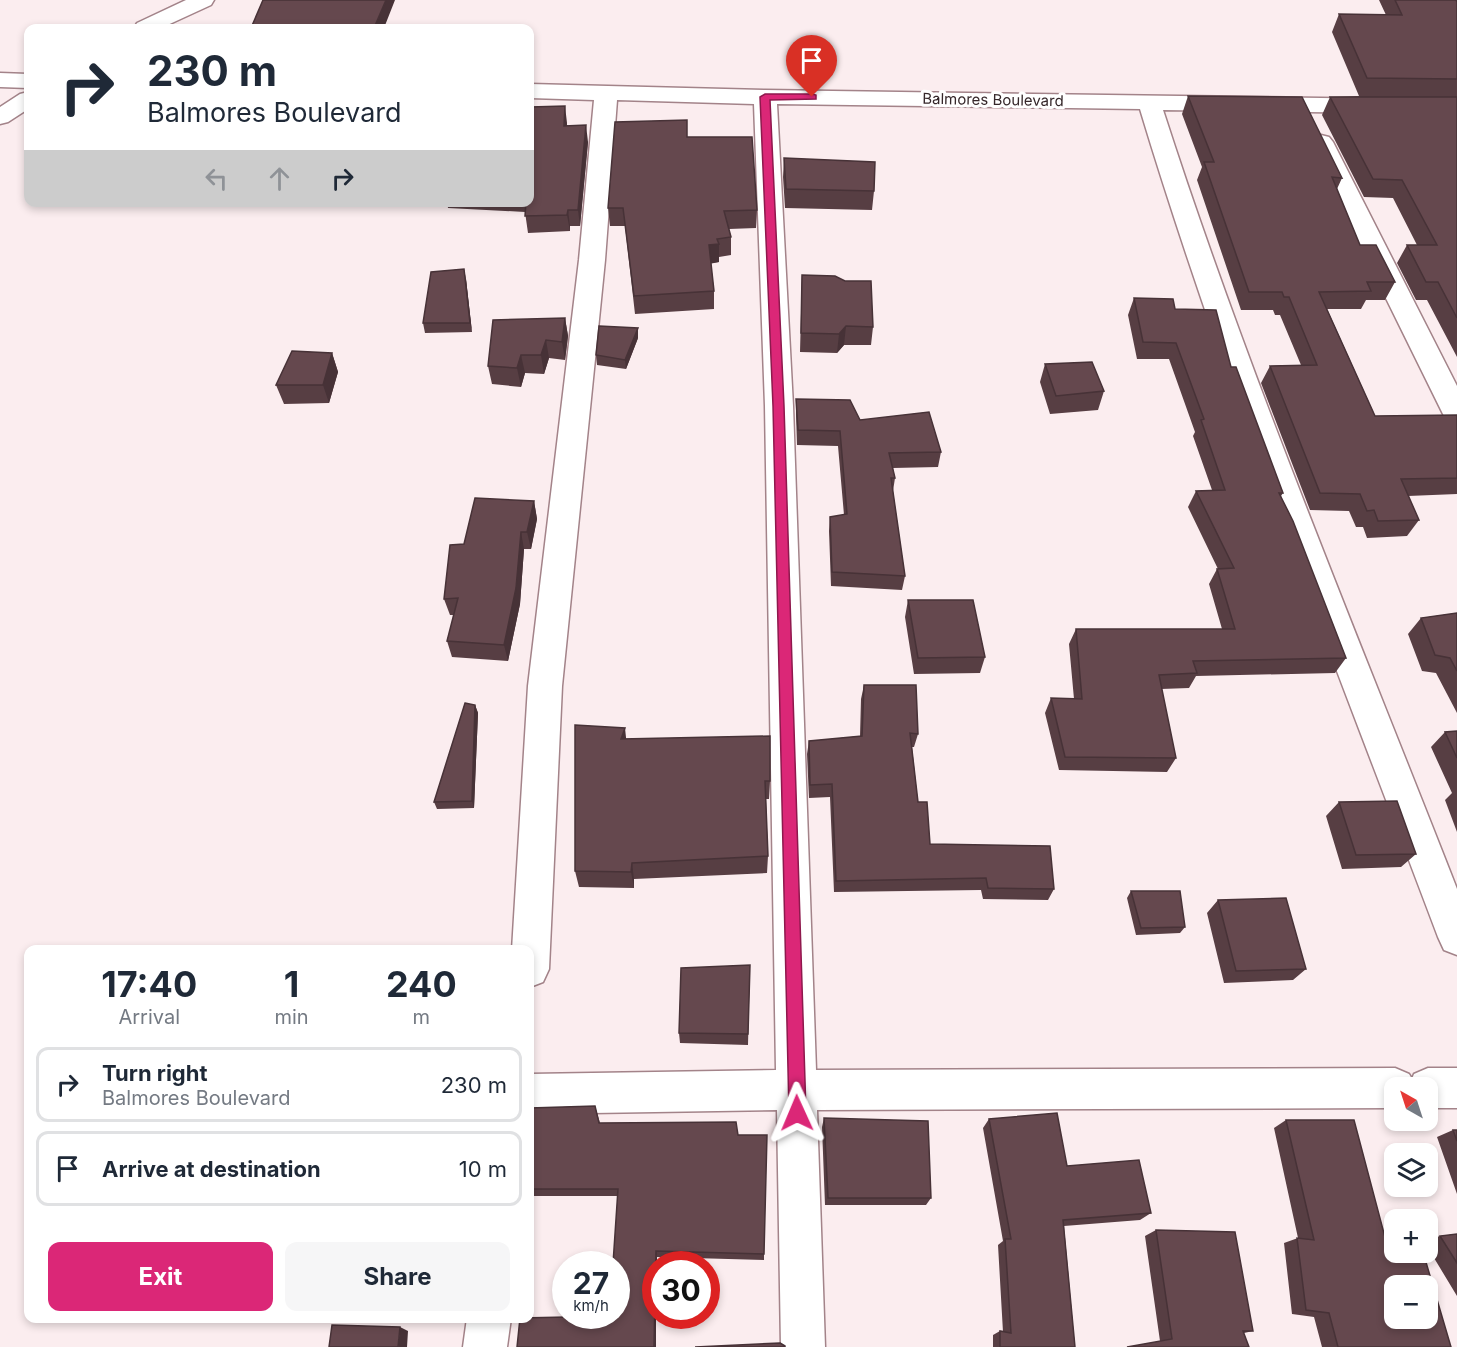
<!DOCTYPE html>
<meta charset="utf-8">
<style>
body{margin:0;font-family:Inter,sans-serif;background:#f6f6f7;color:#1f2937;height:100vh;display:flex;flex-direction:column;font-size:22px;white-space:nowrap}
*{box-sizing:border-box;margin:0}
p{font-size:20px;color:#747a83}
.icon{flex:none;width:33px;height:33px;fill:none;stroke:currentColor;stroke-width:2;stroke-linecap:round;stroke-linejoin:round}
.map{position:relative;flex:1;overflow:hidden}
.details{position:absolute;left:24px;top:945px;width:510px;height:378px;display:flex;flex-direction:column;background:#fff;border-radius:12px;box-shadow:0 3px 9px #0003}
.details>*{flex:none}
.top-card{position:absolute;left:24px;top:24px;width:510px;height:183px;border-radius:12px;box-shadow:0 3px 9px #0003;background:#fff;color:#1f2937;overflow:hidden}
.needle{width:39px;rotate:321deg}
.tools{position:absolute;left:1384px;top:1077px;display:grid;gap:12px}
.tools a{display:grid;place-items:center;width:54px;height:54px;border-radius:12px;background:#fff;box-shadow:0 3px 9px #0003;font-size:30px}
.speed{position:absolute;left:552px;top:1251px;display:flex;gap:12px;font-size:30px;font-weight:700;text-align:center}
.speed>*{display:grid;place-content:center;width:78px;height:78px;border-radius:50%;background:#fff;box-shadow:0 3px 9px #0003;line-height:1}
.speed small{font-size:15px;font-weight:400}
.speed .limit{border:9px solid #d22;background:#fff;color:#111}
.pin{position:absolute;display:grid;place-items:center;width:51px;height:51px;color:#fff;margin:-62px -26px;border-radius:50% 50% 50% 0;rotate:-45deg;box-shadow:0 0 6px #0007}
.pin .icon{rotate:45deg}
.me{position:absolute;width:66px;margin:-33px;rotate:359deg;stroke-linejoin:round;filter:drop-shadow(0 0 4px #0008)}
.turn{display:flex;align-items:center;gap:21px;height:126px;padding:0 24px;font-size:27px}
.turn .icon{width:78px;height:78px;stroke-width:2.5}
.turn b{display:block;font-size:42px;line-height:51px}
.lanes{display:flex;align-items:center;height:57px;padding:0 24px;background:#0003;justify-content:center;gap:30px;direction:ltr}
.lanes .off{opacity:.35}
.eta{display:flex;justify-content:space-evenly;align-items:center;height:102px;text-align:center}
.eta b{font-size:36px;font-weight:700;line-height:42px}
.cta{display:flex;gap:12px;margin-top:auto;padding:12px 24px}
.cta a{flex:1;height:69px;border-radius:12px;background:#db2777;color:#fff;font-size:24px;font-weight:700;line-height:69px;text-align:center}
.cta a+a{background:#f6f6f7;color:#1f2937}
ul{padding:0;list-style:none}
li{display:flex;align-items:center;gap:18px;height:75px;margin:0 12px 9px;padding:0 12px;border:3px solid #e0e1e3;border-radius:12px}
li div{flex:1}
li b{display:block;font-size:22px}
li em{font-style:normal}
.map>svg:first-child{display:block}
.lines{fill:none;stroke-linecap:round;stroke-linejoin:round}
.minor-casing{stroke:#a38389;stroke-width:3}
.minor{fill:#fff;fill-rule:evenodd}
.wall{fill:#573e43}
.shaded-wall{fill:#473237}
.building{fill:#65484e;stroke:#473237;stroke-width:1.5;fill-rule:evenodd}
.route{fill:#db2777;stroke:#8e194d;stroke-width:1.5}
.labels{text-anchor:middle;stroke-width:6;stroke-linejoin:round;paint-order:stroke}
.far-street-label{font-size:15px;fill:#35272a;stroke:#fff}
</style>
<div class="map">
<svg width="1457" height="1347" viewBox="0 0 1457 1347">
<rect width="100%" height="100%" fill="#fbedef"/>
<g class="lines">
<g class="minor-casing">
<path id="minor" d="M186 0H214L211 5 161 28H134L137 23Z
M0 73 28 74V88L0 87Z
M530 84 765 90 1457 100V114L1163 110C1248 374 1356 631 1457 889V955L1444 950 1438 937C1335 663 1225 390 1140 109L777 104 793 406 816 1070 1395 1068 1409 1074 1412 1079 1414 1074 1428 1068H1457V1108H1428V1088H1395V1108L817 1110 825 1347H781L777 1110 530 1114V1074L776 1070 765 406 754 104 617 100 605 260 562 686 549 969 543 982 530 987V950H512L528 686 579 260 594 100 530 98Z
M28 92V109L8 122 0 124V107L20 94Z
M1321 135 1329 137 1333 142 1457 386V424L1447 421 1443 414 1309 142 1313 137Z
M467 1318H511L507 1347H463Z"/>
</g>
<use href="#minor" class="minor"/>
</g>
<path class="wall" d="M1379 0H1456L1457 2V357L1427 300H1416L1397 263 1407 245H1417L1393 198 1364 197 1322 115 1330 97 1359 96 1332 32 1339 14 1386 15Z
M1188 96 1342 178 1337 189 1360 245 1395 282 1385 300H1366L1361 309H1327L1375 416 1457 415V494L1408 496 1419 520 1407 536 1367 538 1363 527H1356L1349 511 1310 510 1261 383 1270 366 1301 365 1280 315H1275L1273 310H1241L1197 180 1202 167 1182 114Z
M567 123V125L588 142 580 226H570V231L528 233 525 212 448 208 447 202H530Z
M688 137 757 210 756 228 729 229 731 237V255L719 257V262L711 263 714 291V309L635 314 625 226H610L608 208Z
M784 158 874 191 872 210 785 208 783 177Z
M802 275 873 327 871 345H844L837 353 800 352Z
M466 279 472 332 425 333 423 323Z
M1134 298 1175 309 1231 367 1283 493 1281 496 1346 658 1335 673 1196 676 1189 688 1161 689 1176 758 1167 772 1059 770 1045 713 1051 698 1074 699 1069 644 1076 629H1222L1209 584 1217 569H1218L1188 507 1196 491 1212 490 1193 436 1195 432 1169 359H1137L1128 315Z
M565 318 568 336 565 360 549 358 544 374 525 373 521 387 492 384 488 366Z
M638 338 626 369 597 365 596 355Z
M332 353 338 372 329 403 284 404 276 385Z
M1045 364 1104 391 1098 410 1050 414 1040 382Z
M796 399 860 420 941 452 938 467 893 468 895 478 893 491 905 576 902 590 831 586 829 531 830 517 844 515 838 446 797 445 796 414Z
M534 501 537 519 531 549H524L520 604 508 661 452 657 447 641 454 615H450L444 599 464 544Z
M908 600 985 657 980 673 914 674 905 617Z
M1457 613V713L1436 673 1422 671 1408 634 1421 618Z
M864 685 918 734 914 747H912L918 802 930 844 1054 889 1048 900 983 899 981 890 834 892 830 797 809 798 807 754 809 741 860 736 861 699Z
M475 705 478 713 474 808 437 809 434 802Z
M1457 731V832L1445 800 1452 793 1431 747 1445 732Z
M626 739 770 781 769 799H766L768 856 767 873 634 879V888L579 887 575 871Z
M1339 802 1416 854 1401 867 1342 869 1326 816Z
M1131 891 1185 927 1180 933 1136 935 1127 898Z
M1218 900 1306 969 1293 980 1224 983 1207 913Z
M750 965 748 1045 680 1043 679 1033Z
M595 1106 600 1123 738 1135 764 1254V1260L657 1257 617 1196H530V1108Z
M824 1118 931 1198 926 1205H825L822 1127Z
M989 1119 1067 1166 1151 1213 1140 1220 1064 1226 1075 1347H993V1335L1000 1331 1003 1332 998 1245 1003 1241 983 1128Z
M1286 1120 1386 1241 1451 1347H1322L1314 1317 1292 1314 1284 1243 1298 1238 1274 1128Z
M1453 1130H1457V1194L1437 1137Z
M1156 1230 1253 1331 1244 1333 1160 1341 1145 1236Z
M1457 1234V1296L1428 1248V1240L1440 1236Z"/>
<path class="shaded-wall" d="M386 0H395L384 28H374Z
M565 106 567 123 566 142 564 126Z
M586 125 588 142 580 226 578 210Z
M568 210 570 226V231L567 215Z
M719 244V262L709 264V245Z
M464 269 466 279 472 332 470 323Z
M565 318 568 336 565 360 562 342Z
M846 326 844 345 837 353 839 334Z
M638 328V338L626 369 625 360Z
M546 340 549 358 544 374 541 355Z
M332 353 338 372 329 403 323 385Z
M521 355 525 373 521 387 517 368Z
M534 501 537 519 531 549 527 532Z
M521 532 524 549 520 604 508 661 504 645Z
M475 705 478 713 474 808 472 801Z
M625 728 627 747 621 739Z
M632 863 634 879V888L631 872Z
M656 1251 657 1257V1264H656V1347H654Z
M400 1327 408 1331 407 1347H398Z"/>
<path class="building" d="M263 0H386L374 28H251Z
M1395 0H1456L1457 2V79L1367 78 1339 14 1402 15Z
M474 26 526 28H474Z
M1188 96 1302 97 1342 178 1332 177 1360 245H1376L1395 282H1367L1371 291 1319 292 1375 416 1457 415V478L1401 479 1419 520 1378 521 1374 510 1367 511 1360 494 1320 493 1270 366 1317 365 1289 297H1284L1282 292H1249L1204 162H1214Z
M1330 97H1457V318L1438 282H1426L1407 245H1437L1402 180 1373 179Z
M565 106 564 126 586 125 578 210H568L567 215 525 216 526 202H530V107Z
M687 120V137H752L757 210 724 211 731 237 717 239 719 244 709 245 714 291 634 296 623 208H608L615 122Z
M784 158 875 162 874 191 786 189Z
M464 269 470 323H423L431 272Z
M802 275 835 276 845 281H871L873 327 846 326 839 334 801 333Z
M1134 298 1173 299 1175 309 1216 310 1231 367H1236L1283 493H1279L1293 521 1346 658 1193 661 1197 673 1159 675 1176 758 1065 757 1051 698 1082 699 1076 629H1235L1217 569 1234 568 1196 491 1225 490 1201 420 1204 419 1176 343 1143 342Z
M565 318 562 342 546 340 541 355H521L517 368 488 366 493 320Z
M599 326 638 328 625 360 596 355Z
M292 351 332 353 323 385H276Z
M1092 362 1104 391 1056 396 1045 364Z
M796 399 850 400 860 420 929 412 941 452 889 453 895 478H891L905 576 832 572 830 517 847 514 840 431 798 430Z
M475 498 534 501 527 532H521L516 588 504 645 447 641 458 598 444 599 450 545 464 544Z
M908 600H973L985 657 918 658Z
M1457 613V671L1450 658 1435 655 1421 618Z
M864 685H916L918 734 910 733 918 802H927L930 844 1050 846 1054 889 988 888 986 878 836 881 832 784 810 785 809 741 862 736Z
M465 703 475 705 472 801 434 802Z
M575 725 625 728 621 739 770 736V781H765L768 856 632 863 631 872 575 871Z
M1457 731V758L1445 732Z
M1397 801 1416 854 1356 855 1339 802Z
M1131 891H1180L1185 927 1141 928Z
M1286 898 1306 969 1236 971 1218 900Z
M750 965 748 1034 679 1033 681 968Z
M595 1106 599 1123 736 1122 738 1135H767L764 1254 656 1251 654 1347H517L520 1318 616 1316V1264H613L618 1189H530V1108Z
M1057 1113 1067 1166 1139 1160 1151 1213 1063 1220 1075 1347H1000V1331L1011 1333 1005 1239H1011L989 1119Z
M824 1118 928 1121 931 1198H828Z
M1286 1120H1354L1386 1241 1395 1240V1252H1423L1451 1347H1338L1329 1313 1306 1310 1297 1238 1314 1240ZM1395 1286H1428V1318H1395Z
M1453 1130H1457V1141Z
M1156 1230 1235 1232 1253 1331H1243L1249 1347H1127L1172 1339Z
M1457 1234V1263L1440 1236Z
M332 1325 400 1327 398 1347H329Z
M780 1343 785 1346V1347H695Z"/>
<path class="route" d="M812 94 816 95V99L770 100 784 406 806 1113 803 1119 797 1121 791 1119 789 1113 773 406 760 97 765 94Z"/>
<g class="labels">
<g class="far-street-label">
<text transform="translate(993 100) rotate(1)" y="5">Balmores Boulevard</text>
</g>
</g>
</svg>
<div class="tools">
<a><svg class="needle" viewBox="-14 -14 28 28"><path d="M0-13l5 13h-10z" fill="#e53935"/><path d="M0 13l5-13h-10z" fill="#747a83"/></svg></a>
<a><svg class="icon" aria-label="layers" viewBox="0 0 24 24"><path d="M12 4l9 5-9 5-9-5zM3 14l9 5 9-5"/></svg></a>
<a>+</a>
<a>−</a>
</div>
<div class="speed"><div>27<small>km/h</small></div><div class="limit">30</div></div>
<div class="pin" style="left:812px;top:97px;background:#d93025"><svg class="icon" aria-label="arrive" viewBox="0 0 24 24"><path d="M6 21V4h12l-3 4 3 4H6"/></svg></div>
<svg class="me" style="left:797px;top:1113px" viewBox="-20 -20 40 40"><path d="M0-17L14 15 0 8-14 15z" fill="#db2777" stroke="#fff" stroke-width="4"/></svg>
<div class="top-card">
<div class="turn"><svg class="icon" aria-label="right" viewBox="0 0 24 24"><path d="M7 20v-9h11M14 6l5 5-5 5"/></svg><div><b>230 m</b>Balmores Boulevard</div></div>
<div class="lanes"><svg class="icon off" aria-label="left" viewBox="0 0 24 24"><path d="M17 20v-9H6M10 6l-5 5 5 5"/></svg><svg class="icon off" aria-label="ahead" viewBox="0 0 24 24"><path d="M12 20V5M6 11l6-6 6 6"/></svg><svg class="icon" aria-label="right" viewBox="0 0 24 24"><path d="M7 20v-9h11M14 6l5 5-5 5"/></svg></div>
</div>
<section class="details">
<div class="eta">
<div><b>17:40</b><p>Arrival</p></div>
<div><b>1</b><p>min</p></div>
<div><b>240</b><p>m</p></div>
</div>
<ul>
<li><svg class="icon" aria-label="right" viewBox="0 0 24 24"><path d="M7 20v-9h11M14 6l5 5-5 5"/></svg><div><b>Turn right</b><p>Balmores Boulevard</p></div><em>230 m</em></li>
<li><svg class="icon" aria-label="arrive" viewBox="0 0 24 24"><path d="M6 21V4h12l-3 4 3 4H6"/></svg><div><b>Arrive at destination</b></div><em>10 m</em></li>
</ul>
<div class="cta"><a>Exit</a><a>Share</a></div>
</section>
</div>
